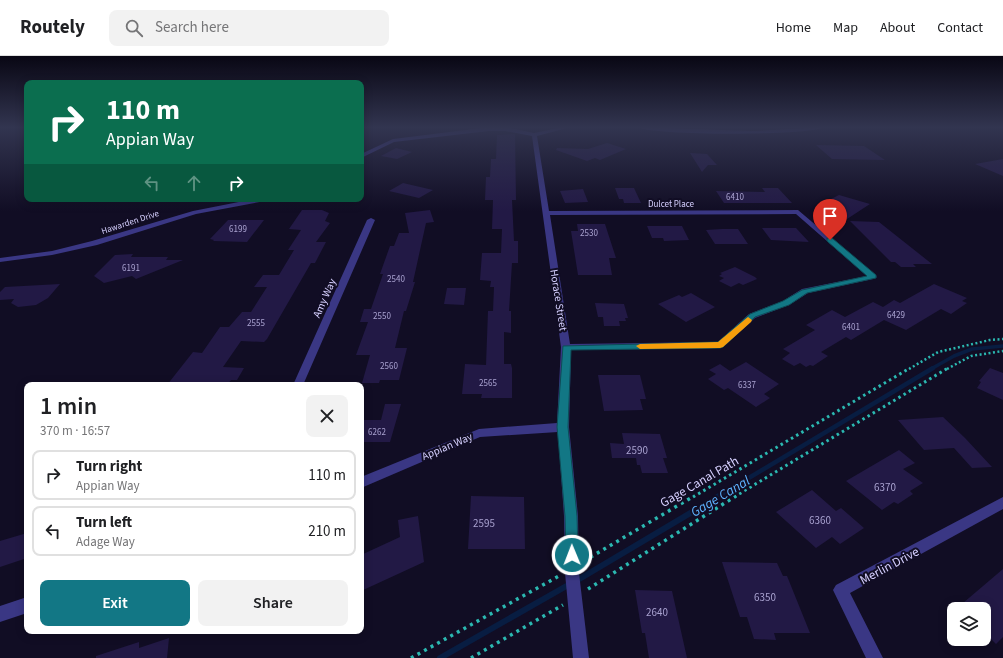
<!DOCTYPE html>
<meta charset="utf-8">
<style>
body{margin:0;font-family:"Source Sans 3",sans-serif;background:#f2f2f2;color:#202124;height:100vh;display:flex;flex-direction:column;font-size:15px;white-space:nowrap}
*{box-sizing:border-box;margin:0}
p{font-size:13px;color:#757577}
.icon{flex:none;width:22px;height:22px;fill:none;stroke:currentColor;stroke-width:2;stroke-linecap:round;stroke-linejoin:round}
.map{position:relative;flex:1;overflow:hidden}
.drawer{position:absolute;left:24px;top:326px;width:340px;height:252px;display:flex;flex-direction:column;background:#fff;border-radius:8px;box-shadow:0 2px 10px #0003}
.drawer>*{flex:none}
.top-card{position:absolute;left:24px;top:24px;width:340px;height:122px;border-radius:8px;box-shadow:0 2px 10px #0003;background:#0b6e4f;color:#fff;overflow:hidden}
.controls{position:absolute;left:947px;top:546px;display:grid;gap:8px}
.controls a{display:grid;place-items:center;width:44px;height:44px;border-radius:8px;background:#fff;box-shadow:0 2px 10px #0003;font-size:20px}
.pin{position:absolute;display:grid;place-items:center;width:34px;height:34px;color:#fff;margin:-41px -17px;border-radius:50% 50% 50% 0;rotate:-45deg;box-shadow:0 0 4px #0007}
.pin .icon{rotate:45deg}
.me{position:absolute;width:44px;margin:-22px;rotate:359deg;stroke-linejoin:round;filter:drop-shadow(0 0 3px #0008)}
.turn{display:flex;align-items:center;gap:14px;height:84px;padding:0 16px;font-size:18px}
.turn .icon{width:52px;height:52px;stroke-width:2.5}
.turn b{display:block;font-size:28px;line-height:34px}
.lanes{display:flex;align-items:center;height:38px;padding:0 16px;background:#0003;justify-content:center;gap:20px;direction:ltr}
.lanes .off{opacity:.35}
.round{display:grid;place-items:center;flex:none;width:42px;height:42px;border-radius:8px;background:#f2f2f2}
.summary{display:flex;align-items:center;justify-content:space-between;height:68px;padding:0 16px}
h1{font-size:24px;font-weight:600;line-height:30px}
.cta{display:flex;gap:8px;margin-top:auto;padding:8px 16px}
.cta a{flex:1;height:46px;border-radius:8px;background:#127785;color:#fff;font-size:16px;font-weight:600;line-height:46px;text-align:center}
.cta a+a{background:#f2f2f2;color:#202124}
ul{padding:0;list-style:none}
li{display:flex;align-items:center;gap:12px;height:50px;margin:0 8px 6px;padding:0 8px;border:2px solid #e0e0e0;border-radius:8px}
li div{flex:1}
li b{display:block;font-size:15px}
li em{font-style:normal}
header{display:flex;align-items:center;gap:24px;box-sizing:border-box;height:56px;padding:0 20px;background:#fff;border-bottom:1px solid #e0e0e0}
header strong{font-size:19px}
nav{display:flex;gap:22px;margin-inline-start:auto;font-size:14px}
.search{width:280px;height:36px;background:#f2f2f2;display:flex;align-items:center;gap:10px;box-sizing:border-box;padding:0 14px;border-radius:8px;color:#757577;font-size:15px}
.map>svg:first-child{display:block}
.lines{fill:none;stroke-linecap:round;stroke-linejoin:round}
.stream-far2{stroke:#081d42;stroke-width:3.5}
.stream-far1{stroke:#081d42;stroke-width:4.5}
.stream{stroke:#081d42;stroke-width:6}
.building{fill:#221945}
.path-far2{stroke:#2bb8b1;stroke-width:2.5;stroke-dasharray:2 2.5;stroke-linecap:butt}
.path-far1{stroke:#2bb8b1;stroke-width:3;stroke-dasharray:2.5 3.5;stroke-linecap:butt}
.path{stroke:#2bb8b1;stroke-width:3.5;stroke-dasharray:3 4.5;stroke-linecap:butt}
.minor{fill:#3a3784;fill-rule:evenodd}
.route{fill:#127785;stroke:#0c4d56}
.slow{fill:#f59e0b}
.labels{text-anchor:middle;stroke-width:4;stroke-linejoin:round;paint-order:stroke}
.number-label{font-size:9px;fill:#a9a2d0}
.far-street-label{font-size:9px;fill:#d6d0ff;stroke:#110d24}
.street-label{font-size:11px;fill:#d6d0ff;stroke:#110d24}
.near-number-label{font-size:11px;fill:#a9a2d0}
.near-street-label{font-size:13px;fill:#d6d0ff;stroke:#110d24}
.near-water-label{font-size:14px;font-style:italic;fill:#5eb3ff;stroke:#110d24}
</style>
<header>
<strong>Routely</strong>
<div class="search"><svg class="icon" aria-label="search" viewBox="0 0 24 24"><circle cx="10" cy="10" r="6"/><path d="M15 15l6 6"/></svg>Search here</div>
<nav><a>Home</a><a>Map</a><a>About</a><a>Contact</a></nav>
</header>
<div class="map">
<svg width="1003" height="602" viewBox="0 0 1003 602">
<rect width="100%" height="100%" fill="#110d24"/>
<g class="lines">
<path class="stream-far2" d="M931 313 954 300 972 293 1003 290"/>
<path class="stream-far1" d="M717 441 933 312"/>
<path class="stream" d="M576 525 719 440
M440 602 570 528"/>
</g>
<path class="building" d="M515 78 516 144H512L514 185H518V207H512L509 255H511V277L504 276V308H511L512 312V342H481L482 338H462L465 308 486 309 488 255H493L494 231H490L491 225 480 224 482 197H501L502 173H492L493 144H485L486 121H490L491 103H496L497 79Z
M607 87 626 93 600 104 595 102 587 105 556 94 557 92 588 93Z
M816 89 864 90 885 104 832 103Z
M396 92 412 96 397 103 381 100Z
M690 97 707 98 717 109H708L702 116Z
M1003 103V120L975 108Z
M403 127 433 134 419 142 389 135Z
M615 132H634L641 147H624L623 143H619Z
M762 132H778L792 147H724L716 135 765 136Z
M583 133 588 146 565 147 560 135Z
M839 139 870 148 847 163 837 153 821 148Z
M302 154H322L329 157 325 165 330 167 316 186H326L315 207H311L267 283 264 286 241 285 223 311 244 312 237 324H231L227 329H167L193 296 202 297 220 271H229L242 256H251L267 231H254L263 219H279L294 194H288L301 174 289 173Z
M430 154 434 166 426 167 413 226H415L406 255H404L395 292H407L399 324H380L379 327H362L370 299H356L368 266H360L364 253H371L383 218H380L390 190H394L399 177H409L405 157Z
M228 164H264L247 186 213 185 214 184 210 183Z
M850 165 879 166 932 208H913L916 211H901L895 206H891Z
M577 168H605L616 202H609L612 219H578L571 175H578Z
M647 170H682L689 184 664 185 663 182H652Z
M762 172H796L809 186 771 184Z
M722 173H738L748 188H715L706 174Z
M133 198 131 201H168L166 204H183L136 223 132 220 104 227 94 220 115 199Z
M735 211 755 221 757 223 743 229 739 227 731 231 719 225 724 222 719 220 722 218 720 217Z
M60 228 48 242 36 249 18 251 11 247 14 243 0 244V236L5 231Z
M934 228 967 242 962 245 967 247 951 258 941 253 906 274 884 264 851 284 846 281 821 296 828 300 813 310 810 309 806 311 800 307 794 310 782 303 790 297 783 293 815 274 806 269 832 254 845 261 873 246 883 251 894 244 900 247Z
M447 232H466L464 249 444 248Z
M691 237 715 251 686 266 658 248 679 239 682 241Z
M595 247 624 248 628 262H625L626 265H619L620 270H604L603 261H598Z
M746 306 779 328 764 338 770 342 756 351 728 332 724 334 708 323 716 318 709 314 720 308 730 315Z
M990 312 1003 317V344L977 332 981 326 979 325Z
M598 319H640L646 343H640L643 354 604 355Z
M385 348H401L390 386H361V364H381Z
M943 361 965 382 992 411 972 412 954 392 924 394 898 364Z
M622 377 660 378 667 402H663L668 417H642L640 409H637L636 402H612L610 387 624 388Z
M899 394 915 407 903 413 923 427 910 435 913 438 898 448 894 446 882 454 846 425Z
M812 434 836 455 841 452 864 472 840 488 832 481 816 492 776 456Z
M471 440 524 441 525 493H468Z
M418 460 424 506 361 535V499L400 481 398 464Z
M27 477V502L0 511V485Z
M722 506 777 507 783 520H787L810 577H774L776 584 754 583 747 561H740Z
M1003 513V581L996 588 991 583 984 589V553H956Z
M635 534 672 535 687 602H649L645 577H642Z
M169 582 167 602H96V600L139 586V592Z"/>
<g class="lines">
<path class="path-far2" d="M909 313 938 296 990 284 1003 283
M947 313 971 300 1003 295"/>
<path class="path-far1" d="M693 441 910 312
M734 441 948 312"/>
<path class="path" d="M584 505 694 440
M588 533 736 440
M411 602 559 520
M471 602 563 549"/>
<path class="minor" d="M489 71H505L534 77 562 71H571L537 80 549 155 798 154 877 221 873 223 808 237 789 249 755 262 723 291 720 292 571 294 569 371 578 460 579 517 589 602H573L565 517 564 460 558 376 480 381 361 432V421L479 373 557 367 561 291 532 80 505 75H489L394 86 361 102V98L393 83ZM796 158 867 220 802 233 783 245 749 258 718 286 570 288 550 159Z
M637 71 754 75 825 71C810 80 652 80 637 71Z
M254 143H268L265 145 196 158 97 189 52 199 0 206V202L52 195 92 185 193 155Z
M371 162 375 164 303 329H293L367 164Z
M1003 441V453L850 537 883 602H866L833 534 836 529Z
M27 541V557L0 566V550Z"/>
</g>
<linearGradient id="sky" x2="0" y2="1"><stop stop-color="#090714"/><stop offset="0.46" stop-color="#323550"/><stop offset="1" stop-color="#323550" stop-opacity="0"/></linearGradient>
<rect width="1003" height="155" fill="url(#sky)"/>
<path class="route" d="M827 182H832L876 219V222L807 237 789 249 755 261 723 291 720 292 571 294 568 371 577 460 578 499 577 503 572 505 567 503 566 499 565 460 557 371 563 290 718 286 750 258 783 245 802 234 867 220 827 185Z"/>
<path class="slow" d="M748 261 752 264 751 266 723 291 720 292 640 293 636 290 640 288 718 286Z"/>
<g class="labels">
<g class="number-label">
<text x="735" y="144">6410</text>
<text x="238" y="176">6199</text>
<text x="589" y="180">2530</text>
<text x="131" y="215">6191</text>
<text x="396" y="226">2540</text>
<text x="896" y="262">6429</text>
<text x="382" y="263">2550</text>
<text x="256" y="270">2555</text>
<text x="851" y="274">6401</text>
<text x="389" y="313">2560</text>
<text x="488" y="330">2565</text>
<text x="747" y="332">6337</text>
<text x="377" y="379">6262</text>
</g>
<g class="far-street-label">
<text x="671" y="151">Dulcet Place</text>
<text transform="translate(130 166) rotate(-18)" y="3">Hawarden Drive</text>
</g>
<g class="street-label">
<text transform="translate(324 242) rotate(-66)" y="4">Amy Way</text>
<text transform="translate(559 244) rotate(81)" y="4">Horace Street</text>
<text transform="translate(447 390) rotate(-23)" y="4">Appian Way</text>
</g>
<g class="near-number-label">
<text x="637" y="398">2590</text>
<text x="885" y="435">6370</text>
<text x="820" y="468">6360</text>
<text x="484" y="471">2595</text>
<text x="765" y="545">6350</text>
<text x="657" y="560">2640</text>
</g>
<g class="near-street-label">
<text transform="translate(699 425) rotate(-30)" y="5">Gage Canal Path</text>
<text transform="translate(889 509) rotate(-28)" y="5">Merlin Drive</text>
</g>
<g class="near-water-label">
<text transform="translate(720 440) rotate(-31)" y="5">Gage Canal</text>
</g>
</g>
</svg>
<div class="controls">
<a><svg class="icon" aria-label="layers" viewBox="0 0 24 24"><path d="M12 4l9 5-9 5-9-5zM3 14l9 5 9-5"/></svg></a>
</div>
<div class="pin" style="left:830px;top:184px;background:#d93025"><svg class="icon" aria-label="arrive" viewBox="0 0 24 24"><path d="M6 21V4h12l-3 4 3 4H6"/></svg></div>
<svg class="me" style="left:572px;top:499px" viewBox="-20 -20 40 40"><circle r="17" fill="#127785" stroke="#fff" stroke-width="3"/><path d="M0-11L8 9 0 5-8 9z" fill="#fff"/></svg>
<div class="top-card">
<div class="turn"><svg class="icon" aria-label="right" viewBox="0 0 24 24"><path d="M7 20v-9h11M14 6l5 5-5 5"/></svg><div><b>110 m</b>Appian Way</div></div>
<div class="lanes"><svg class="icon off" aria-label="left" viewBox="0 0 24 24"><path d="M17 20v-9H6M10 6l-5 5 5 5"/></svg><svg class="icon off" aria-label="ahead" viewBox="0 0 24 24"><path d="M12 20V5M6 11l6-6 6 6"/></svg><svg class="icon" aria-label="right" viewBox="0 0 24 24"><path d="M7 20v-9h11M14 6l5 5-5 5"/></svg></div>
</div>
<section class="drawer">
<div class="summary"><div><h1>1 min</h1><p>370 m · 16:57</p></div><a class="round"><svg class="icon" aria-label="close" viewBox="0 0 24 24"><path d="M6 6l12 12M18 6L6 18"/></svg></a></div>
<ul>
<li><svg class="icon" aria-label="right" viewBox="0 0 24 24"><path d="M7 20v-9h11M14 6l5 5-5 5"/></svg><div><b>Turn right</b><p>Appian Way</p></div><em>110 m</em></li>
<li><svg class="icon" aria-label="left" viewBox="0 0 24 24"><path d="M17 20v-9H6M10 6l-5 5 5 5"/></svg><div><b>Turn left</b><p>Adage Way</p></div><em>210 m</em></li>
</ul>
<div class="cta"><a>Exit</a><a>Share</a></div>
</section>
</div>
